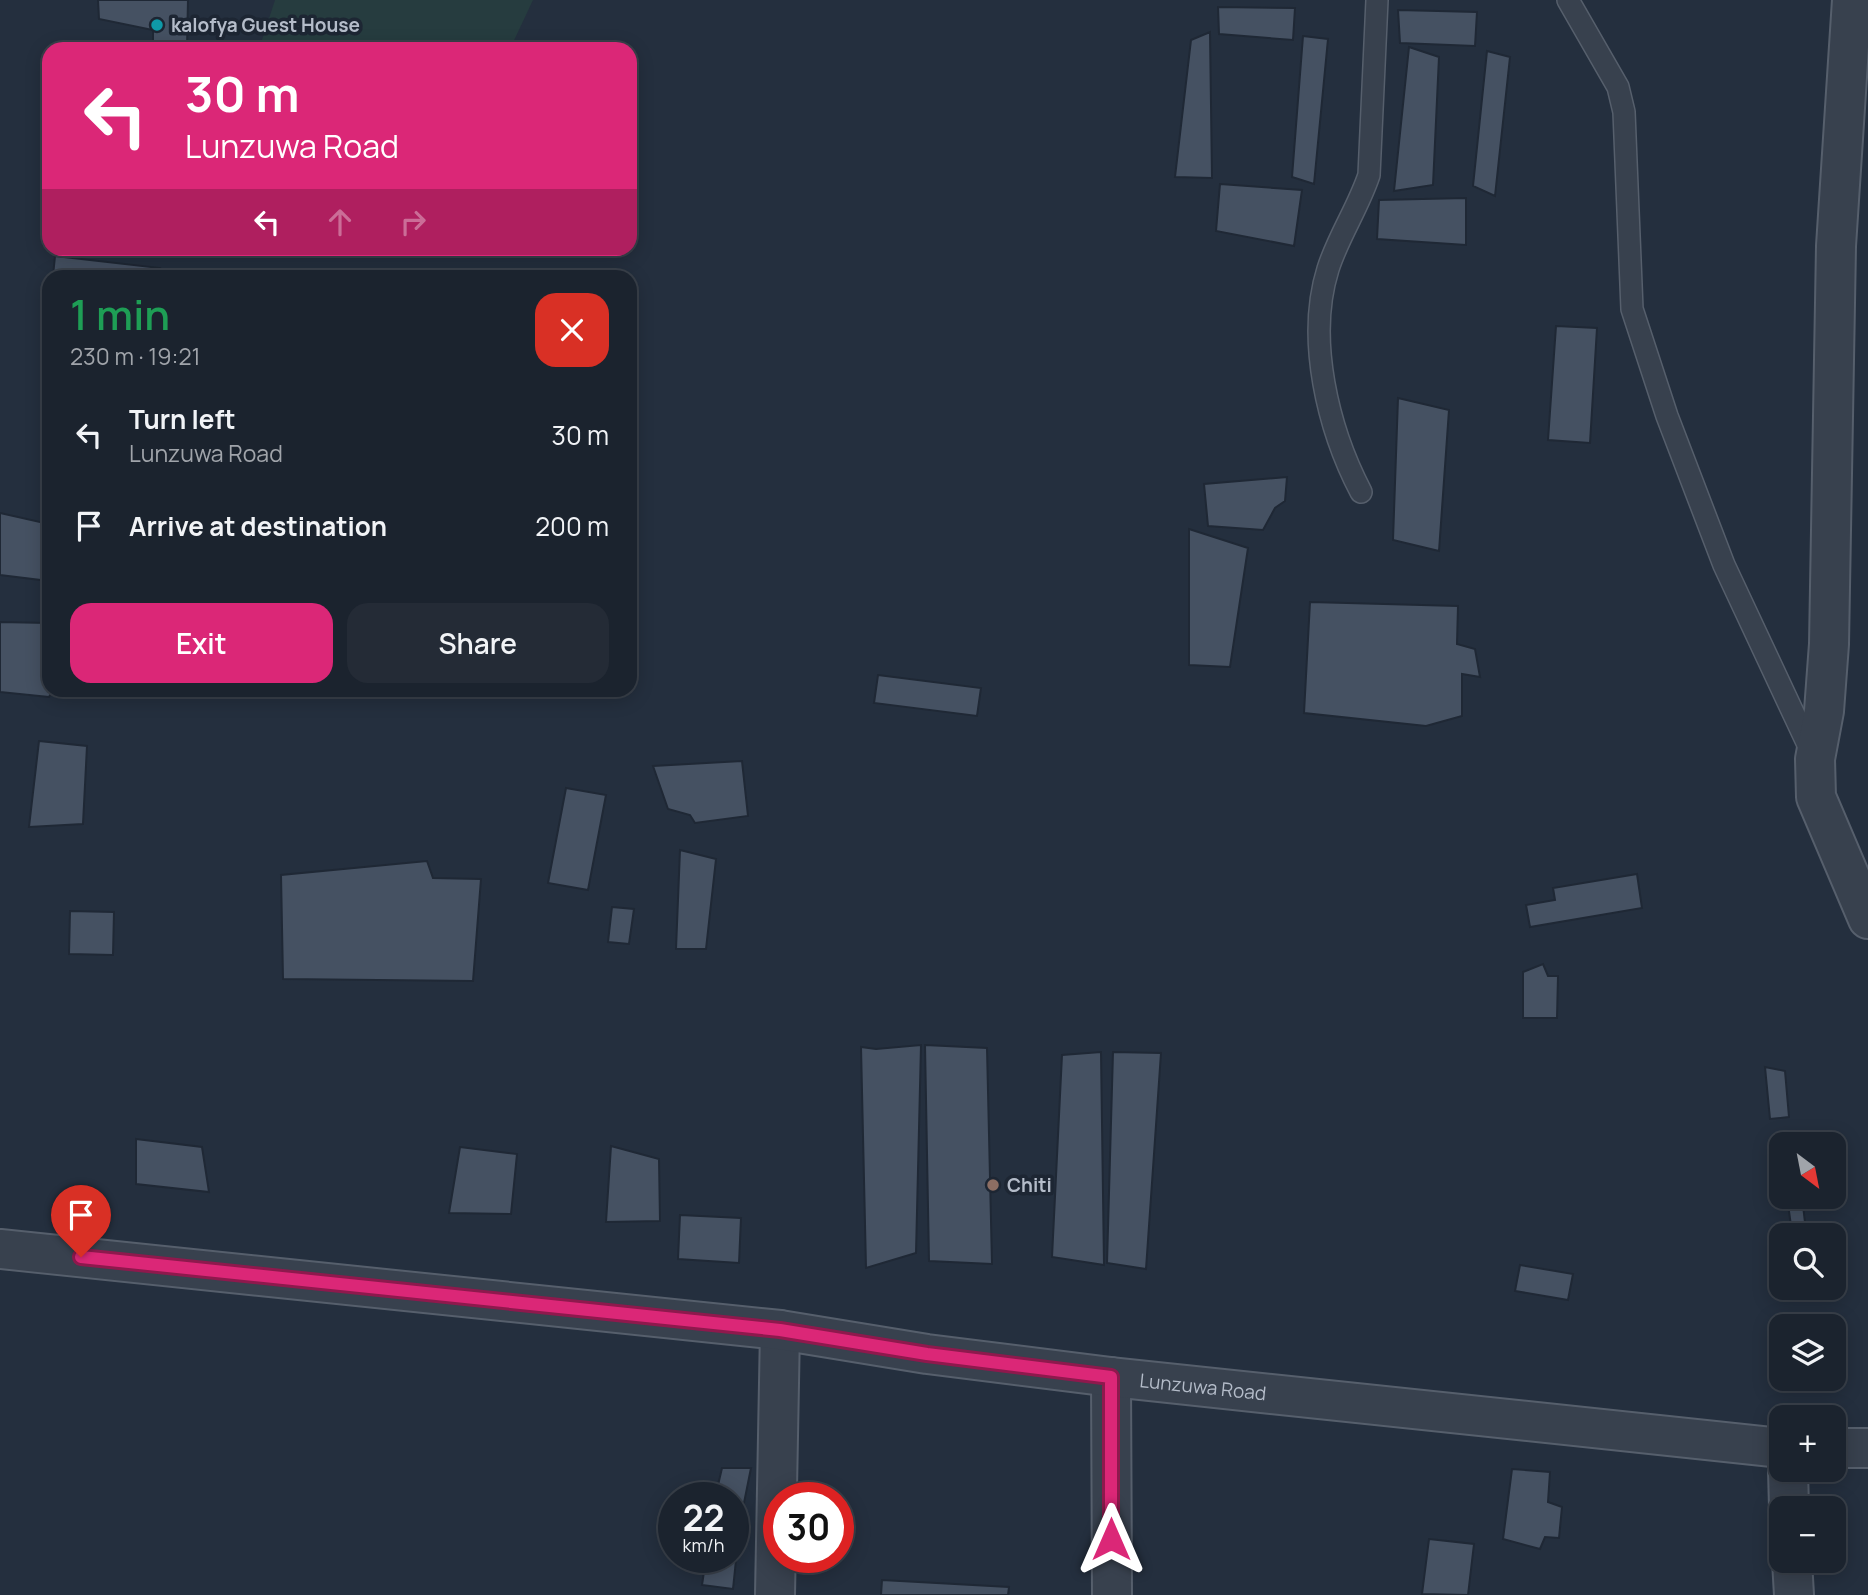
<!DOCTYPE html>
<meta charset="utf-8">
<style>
body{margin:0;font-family:Manrope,sans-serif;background:#242b36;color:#f1f3f6;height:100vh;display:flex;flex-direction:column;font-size:26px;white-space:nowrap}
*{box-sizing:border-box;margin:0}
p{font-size:23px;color:#a0a4aa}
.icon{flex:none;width:38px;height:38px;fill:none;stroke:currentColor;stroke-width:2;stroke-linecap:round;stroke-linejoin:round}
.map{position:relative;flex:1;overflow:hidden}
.drawer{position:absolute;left:42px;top:270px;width:595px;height:427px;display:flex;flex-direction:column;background:#1b232e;border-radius:21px;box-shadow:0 4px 18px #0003,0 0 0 2px #39404a}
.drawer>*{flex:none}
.guide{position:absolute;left:42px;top:42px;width:595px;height:214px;border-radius:21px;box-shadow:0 4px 18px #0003,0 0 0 2px #39404a;background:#db2777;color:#fff;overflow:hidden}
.needle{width:46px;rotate:148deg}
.fabs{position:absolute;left:1769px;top:1132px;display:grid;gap:14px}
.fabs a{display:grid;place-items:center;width:77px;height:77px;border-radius:14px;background:#1b232e;box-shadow:0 4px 18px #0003,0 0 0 2px #39404a;font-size:35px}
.speed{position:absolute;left:658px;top:1482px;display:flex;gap:14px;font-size:35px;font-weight:700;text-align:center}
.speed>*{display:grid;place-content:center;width:91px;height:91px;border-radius:50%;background:#1b232e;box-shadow:0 4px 18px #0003,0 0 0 2px #39404a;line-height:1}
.speed small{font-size:18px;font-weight:400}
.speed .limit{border:10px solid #d22;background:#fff;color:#111}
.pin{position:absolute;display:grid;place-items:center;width:60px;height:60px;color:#fff;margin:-72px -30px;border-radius:50% 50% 50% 0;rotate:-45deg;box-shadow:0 0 7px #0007}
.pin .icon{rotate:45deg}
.me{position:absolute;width:77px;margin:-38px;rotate:0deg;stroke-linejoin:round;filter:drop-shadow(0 0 5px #0008)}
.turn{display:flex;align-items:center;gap:24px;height:147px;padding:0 28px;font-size:32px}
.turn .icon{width:91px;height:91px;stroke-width:2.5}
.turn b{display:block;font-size:49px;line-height:60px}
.lanes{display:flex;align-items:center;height:66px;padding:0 28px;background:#0003;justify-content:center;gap:35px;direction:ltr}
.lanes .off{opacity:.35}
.round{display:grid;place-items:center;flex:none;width:74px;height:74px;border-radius:21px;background:#242b36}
.headline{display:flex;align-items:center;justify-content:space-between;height:119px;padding:0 28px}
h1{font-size:42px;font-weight:600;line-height:52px;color:#1e9e55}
.button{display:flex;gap:14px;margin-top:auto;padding:14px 28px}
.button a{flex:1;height:80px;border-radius:21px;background:#db2777;color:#fff;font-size:28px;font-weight:600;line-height:80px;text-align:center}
.button a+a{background:#242b36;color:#f1f3f6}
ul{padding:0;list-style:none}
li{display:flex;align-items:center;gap:21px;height:91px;padding:0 28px}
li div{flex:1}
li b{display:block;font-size:26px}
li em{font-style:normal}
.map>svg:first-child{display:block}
.green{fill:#263c3f}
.building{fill:#455162;stroke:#1f2835;stroke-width:2}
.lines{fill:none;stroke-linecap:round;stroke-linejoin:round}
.service-casing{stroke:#565f6c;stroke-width:24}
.minor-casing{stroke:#565f6c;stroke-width:42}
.tertiary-casing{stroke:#565f6c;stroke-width:42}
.service{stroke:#38414e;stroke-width:21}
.minor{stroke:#38414e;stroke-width:38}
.tertiary{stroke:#38414e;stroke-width:38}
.route-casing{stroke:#8e194d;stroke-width:18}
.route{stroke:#db2777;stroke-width:12}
.culture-dot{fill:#0f9aa8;stroke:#1d2633;stroke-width:2.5}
.education-dot{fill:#8d6e63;stroke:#1d2633;stroke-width:2.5}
.labels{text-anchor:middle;stroke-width:7;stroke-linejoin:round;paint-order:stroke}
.poi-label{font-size:19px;font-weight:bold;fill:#b4bcc9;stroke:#1d2633;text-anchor:start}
.street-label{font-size:19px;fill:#b4bcc9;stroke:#1d2633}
</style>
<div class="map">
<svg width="1868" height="1595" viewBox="0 0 1868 1595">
<rect width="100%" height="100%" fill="#242f3e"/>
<path class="green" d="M275 0H533L510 49H259Z"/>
<path class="building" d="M98 0H188L187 49H153V30L99 19Z
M1218 7 1295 8 1293 40 1219 34Z
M1398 10 1477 12 1475 46 1400 43Z
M1210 32 1212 178 1175 177 1191 40Z
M1303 36 1328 39 1314 184 1292 177Z
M1409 47 1439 57 1433 185 1394 191Z
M1487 51 1510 57 1495 196 1473 186Z
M49 108V246L43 245 46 109Z
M1220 184 1302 190 1294 246 1216 231Z
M1466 198V245L1377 239 1379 200Z
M69 248H118L117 255Z
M55 256 160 268 158 276H53Z
M1556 326 1597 328 1590 443 1548 440Z
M1398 398 1449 410 1439 551 1393 540Z
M1287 477 1285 501 1275 508 1263 530 1208 526 1204 484Z
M0 513 49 524V581L0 575Z
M1189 529 1248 548 1230 667 1189 665Z
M1310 602 1458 606 1457 644 1475 649 1480 677 1462 674V716L1426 726 1304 713Z
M0 622 49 623V690H53L49 697 0 692Z
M878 675 981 688 977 716 874 703Z
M39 741 87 746 83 824 29 827Z
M742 761 748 816 695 823 690 815 668 809 653 766Z
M566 788 606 795 588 890 548 883Z
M680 850 716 859 706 949H676Z
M427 861 433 878 481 879 473 981 283 979 281 875Z
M1637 874 1642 908 1530 927 1526 905 1555 900 1553 888Z
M612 907 634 909 629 944 608 942Z
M70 911 114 912 113 955 69 954Z
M1543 964 1548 976H1558L1557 1018H1523V972Z
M921 1045 916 1253 866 1268 861 1047 876 1049Z
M925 1045 987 1048 992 1264 929 1261Z
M1101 1052 1104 1265 1052 1257 1062 1055Z
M1113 1052 1161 1053 1146 1269 1107 1263Z
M1765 1067 1785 1071 1789 1117 1770 1119Z
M136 1139 202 1147 209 1192 136 1184Z
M611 1146 659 1159 660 1221 606 1222Z
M460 1147 517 1154 511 1214 449 1213Z
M1787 1197H1802L1806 1231 1792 1233Z
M680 1215 741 1218 739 1263 678 1259Z
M1520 1265 1573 1274 1568 1300 1515 1291Z
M722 1468H751L743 1508 733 1507V1498H715Z
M1512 1469 1550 1472 1548 1502 1562 1507 1559 1538 1545 1537 1540 1549 1503 1539Z
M1429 1539 1474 1544 1468 1595 1422 1594Z
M706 1558 736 1560 733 1589 702 1585Z
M882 1580 1009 1587 1008 1595H881Z"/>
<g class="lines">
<g class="service-casing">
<path id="service" d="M1568 0 1618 87 1624 112 1632 309 1667 416 1724 565 1812 753
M1361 492C1328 429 1306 339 1328 269 1338 237 1358 208 1369 175L1377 0"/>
</g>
<g class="minor-casing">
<path id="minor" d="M1852 0 1836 246 1829 644 1824 711 1815 759 1816 797 1868 919
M1111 1377 1112 1595
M1788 1470 1789 1508
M1792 1561 1794 1595
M775 1595 780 1330"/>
</g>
<g class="tertiary-casing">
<g id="tertiary">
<path id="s1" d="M0 1249 780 1330 927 1354 1111 1377 1782 1448"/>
<path d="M1834 1448H1868"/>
</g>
</g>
<use href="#service" class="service"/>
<use href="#minor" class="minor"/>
<use href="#tertiary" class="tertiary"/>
</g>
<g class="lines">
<g class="route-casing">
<path id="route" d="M81 1257 780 1330 927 1354 1111 1377V1539"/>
</g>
<use href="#route" class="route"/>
</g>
<circle class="culture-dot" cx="157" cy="25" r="7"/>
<circle class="education-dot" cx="993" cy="1185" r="7"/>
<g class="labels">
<g class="poi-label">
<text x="171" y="32">kalofya Guest House</text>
<text x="1007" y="1192">Chiti</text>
</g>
<g class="street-label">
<text dy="7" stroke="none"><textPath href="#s1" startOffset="1211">Lunzuwa Road</textPath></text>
</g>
</g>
</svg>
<div class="fabs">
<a><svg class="needle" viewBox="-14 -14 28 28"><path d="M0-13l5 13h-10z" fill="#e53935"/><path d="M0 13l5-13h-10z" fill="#a0a4aa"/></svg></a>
<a><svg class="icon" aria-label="search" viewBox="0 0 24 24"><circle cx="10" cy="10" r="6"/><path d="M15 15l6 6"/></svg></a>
<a><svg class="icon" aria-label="layers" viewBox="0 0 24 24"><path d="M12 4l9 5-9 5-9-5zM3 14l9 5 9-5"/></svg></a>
<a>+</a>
<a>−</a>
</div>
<div class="speed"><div>22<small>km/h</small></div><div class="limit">30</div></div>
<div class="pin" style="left:81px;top:1257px;background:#d93025"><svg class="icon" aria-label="arrive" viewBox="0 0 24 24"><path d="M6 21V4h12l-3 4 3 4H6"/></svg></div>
<svg class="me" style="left:1111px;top:1539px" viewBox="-20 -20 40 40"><path d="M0-17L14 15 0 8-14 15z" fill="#db2777" stroke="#fff" stroke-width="4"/></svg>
<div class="guide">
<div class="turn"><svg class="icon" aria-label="left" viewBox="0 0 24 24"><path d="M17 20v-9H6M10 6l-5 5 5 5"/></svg><div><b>30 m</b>Lunzuwa Road</div></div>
<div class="lanes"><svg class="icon" aria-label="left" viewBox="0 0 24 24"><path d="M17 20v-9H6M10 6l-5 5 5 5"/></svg><svg class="icon off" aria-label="ahead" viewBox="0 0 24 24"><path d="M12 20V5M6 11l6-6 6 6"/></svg><svg class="icon off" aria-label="right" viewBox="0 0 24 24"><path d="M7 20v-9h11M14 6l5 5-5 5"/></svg></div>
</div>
<section class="drawer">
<div class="headline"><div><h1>1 min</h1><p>230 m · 19:21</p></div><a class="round" style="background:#d93025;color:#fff"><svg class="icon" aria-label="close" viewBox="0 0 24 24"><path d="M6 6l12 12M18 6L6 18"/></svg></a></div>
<ul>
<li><svg class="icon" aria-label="left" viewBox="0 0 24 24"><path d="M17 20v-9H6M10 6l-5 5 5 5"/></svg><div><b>Turn left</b><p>Lunzuwa Road</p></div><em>30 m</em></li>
<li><svg class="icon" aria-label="arrive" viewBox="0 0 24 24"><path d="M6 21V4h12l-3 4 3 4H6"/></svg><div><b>Arrive at destination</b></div><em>200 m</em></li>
</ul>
<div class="button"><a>Exit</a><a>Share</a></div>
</section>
</div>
